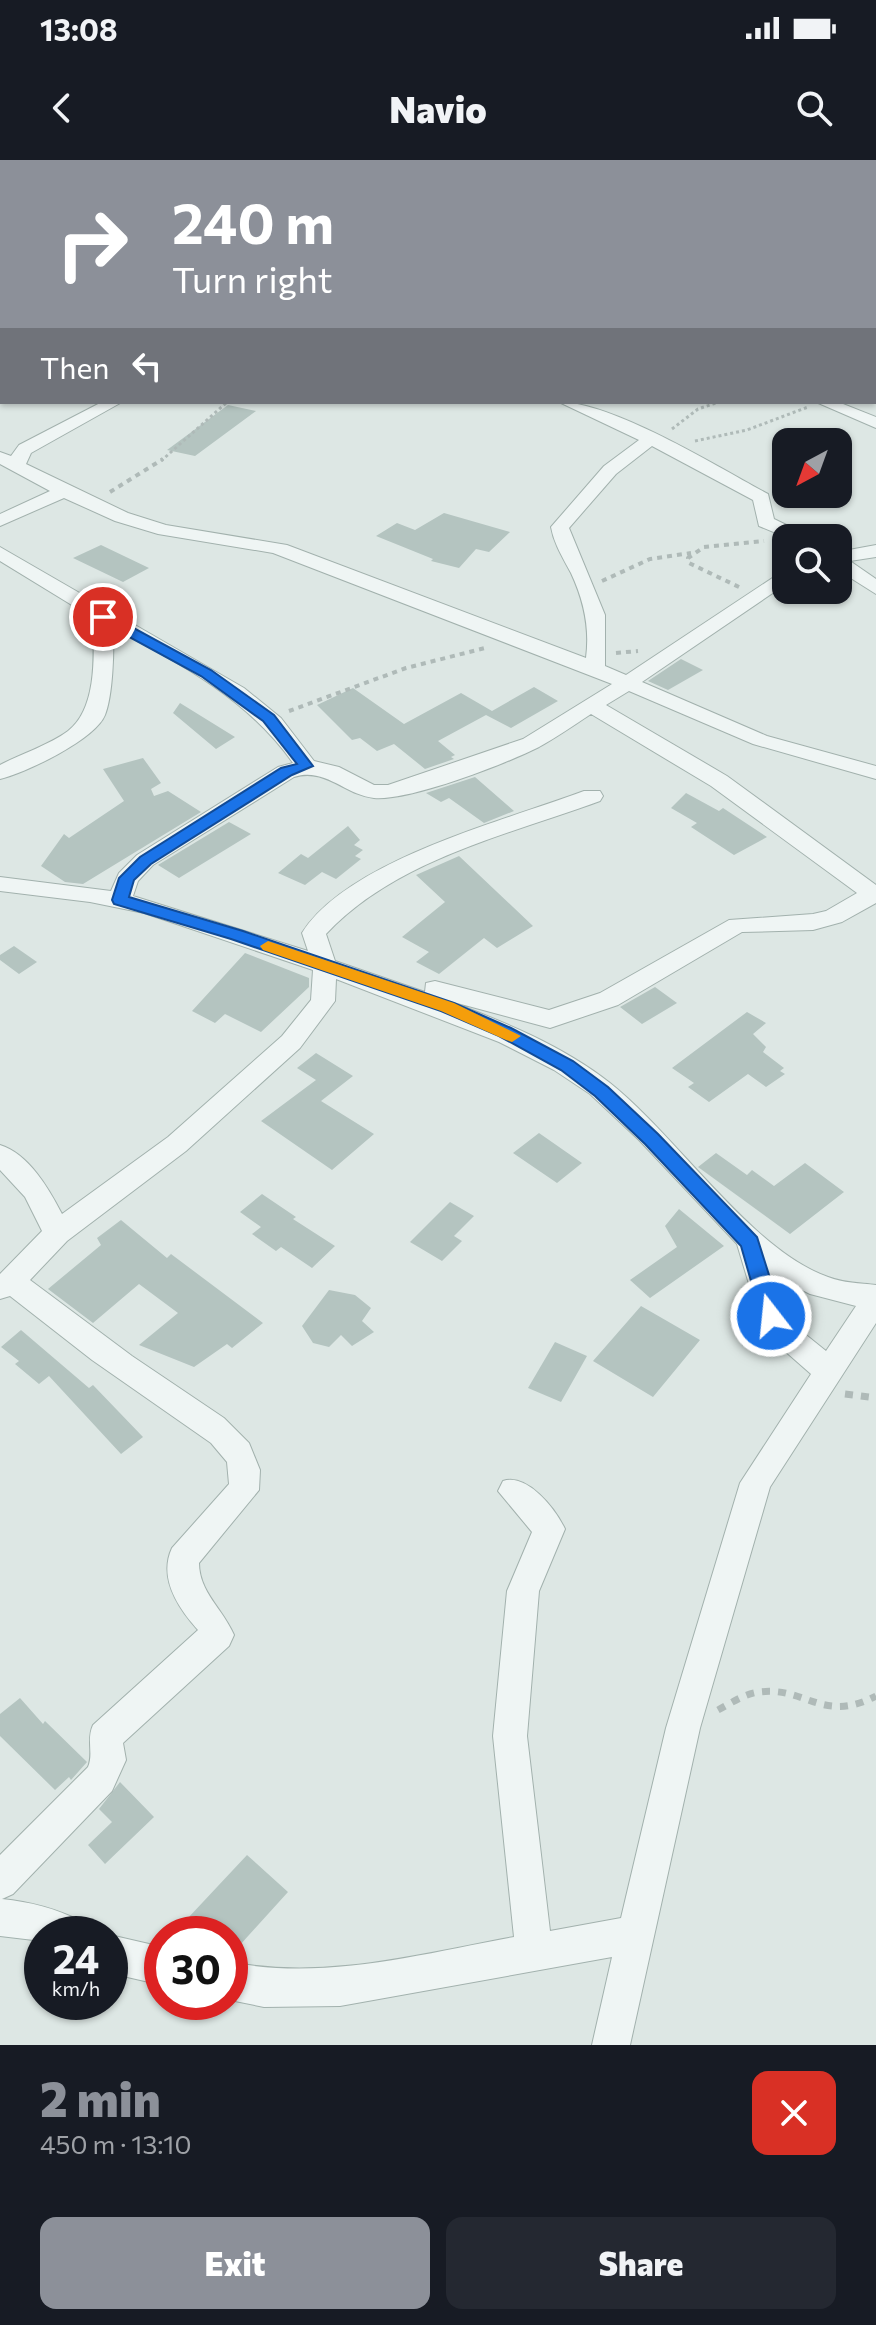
<!DOCTYPE html>
<meta charset="utf-8">
<style>
body{margin:0;font-family:Commissioner,sans-serif;background:#242831;color:#f1f3f6;height:100vh;display:flex;flex-direction:column;font-size:30px;white-space:nowrap}
*{box-sizing:border-box;margin:0}
p{font-size:26px;color:#9ea1a6}
.icon{flex:none;width:44px;height:44px;fill:none;stroke:currentColor;stroke-width:2;stroke-linecap:round;stroke-linejoin:round}
.map{position:relative;height:1885px;overflow:hidden}
.details{display:flex;flex-direction:column;background:#171b24;flex:1}
.details>*{flex:none}
.top-card{position:absolute;left:0px;top:0px;width:876px;height:244px;box-shadow:0 2px 6px #0004;background:#8c9099;color:#fff;overflow:hidden}
.needle{width:52px;rotate:221deg}
.controls{position:absolute;left:772px;top:268px;display:grid;gap:16px}
.controls a{display:grid;place-items:center;width:80px;height:80px;border-radius:16px;background:#171b24;box-shadow:0 2px 6px #0004;font-size:40px}
.speed{position:absolute;left:24px;top:1756px;display:flex;gap:16px;font-size:40px;font-weight:700;text-align:center}
.speed>*{display:grid;place-content:center;width:104px;height:104px;border-radius:50%;background:#171b24;box-shadow:0 2px 6px #0004;line-height:1}
.speed small{font-size:20px;font-weight:400}
.speed .limit{border:12px solid #d22;background:#fff;color:#111}
.pin{position:absolute;display:grid;place-items:center;width:68px;height:68px;color:#fff;margin:-34px;border:4px solid #fff;border-radius:50%;box-shadow:0 2px 8px #0007}
.me{position:absolute;width:88px;margin:-44px;rotate:344deg;stroke-linejoin:round;filter:drop-shadow(0 0 6px #0008)}
.turn{display:flex;align-items:center;gap:28px;height:168px;padding:0 40px;font-size:36px}
.turn .icon{width:104px;height:104px;stroke-width:2.5}
.turn b{display:block;font-size:56px;line-height:68px}
.then{display:flex;align-items:center;height:76px;padding:0 40px;background:#0003;gap:16px;font-size:30px}
.round{display:grid;place-items:center;flex:none;width:84px;height:84px;border-radius:16px;background:#242831}
.head{display:flex;align-items:center;justify-content:space-between;height:136px;padding:0 40px}
h1{font-size:48px;font-weight:800;line-height:60px;color:#8c9099}
.cta{display:flex;gap:16px;margin-top:auto;padding:16px 40px}
.cta a{flex:1;height:92px;border-radius:16px;background:#8c9099;color:#fff;font-size:32px;font-weight:800;line-height:92px;text-align:center}
.cta a+a{background:#242831;color:#f1f3f6}
.status{display:flex;justify-content:space-between;align-items:center;height:56px;padding:0 40px;background:#171b24;direction:ltr}
.status svg{height:22px;fill:currentColor}
header{display:flex;justify-content:space-between;align-items:center;height:104px;padding:0 40px;background:#171b24;font-size:36px;font-weight:800}
.map>svg:first-child{display:block}
.building{fill:#b4c4c0}
.lines{fill:none;stroke-linecap:round;stroke-linejoin:round}
.street-casing{stroke:#a2b1ad;stroke-width:2}
.path-far2{stroke:#afbab8;stroke-width:3;stroke-dasharray:3 3;stroke-linecap:butt}
.path-far1{stroke:#afbab8;stroke-width:4;stroke-dasharray:5 5;stroke-linecap:butt}
.path{stroke:#afbab8;stroke-width:7;stroke-dasharray:8 8;stroke-linecap:butt}
.street{fill:#eff5f4;fill-rule:evenodd}
.route{fill:#1a73e8;stroke:#114b97;stroke-width:2}
.slow{fill:#f59e0b}
</style>
<div class="status"><b>13:08</b><svg viewBox="0 0 49 12"><path d="M0 12V9h3v3zM5 12V6h3v6zM10 12V3h3v9zM15 12V0h3v12zM26 1h20v11H26zM47 4h2v5h-2z"/></svg></div>
<header><svg class="icon" aria-label="back" viewBox="0 0 24 24"><path d="M15 5l-7 7 7 7"/></svg>Navio<svg class="icon" aria-label="search" viewBox="0 0 24 24"><circle cx="10" cy="10" r="6"/><path d="M15 15l6 6"/></svg></header>
<div class="map">
<svg width="876" height="1885" viewBox="0 0 876 1885">
<rect width="100%" height="100%" fill="#dde7e4"/>
<path class="building" d="M228 245 256 251 195 296 167 290Z
M444 353 510 372 489 392 476 389 459 408 431 401 433 399 376 376 397 363 415 370Z
M101 385 149 408 123 422 73 398Z
M681 499 703 510 668 530 648 521Z
M534 527 558 541 511 568 486 555 438 581 455 595 451 597 454 599 425 609 394 584 377 591 360 578 352 580 317 545 353 528 404 564 461 533 492 551Z
M180 543 235 577 216 589 173 553Z
M143 598 161 623 151 629 154 636 168 631 201 652 83 724 65 722 41 706 64 674 69 678 124 641 103 609Z
M475 617 514 651 484 663 449 638 441 642 426 633Z
M686 633 719 651 723 648 767 677 734 695 691 667 697 663 671 648Z
M229 662 251 674 179 718 158 705Z
M348 666 360 680 354 685 363 690 355 696 361 699 336 719 322 712 305 725 278 713 301 694 308 698Z
M459 696 533 766 497 788 484 778 439 814 416 802 429 792 402 777 445 742 416 715Z
M14 786 37 802 19 814 0 800V795Z
M245 793 309 818V827L261 872 225 854 215 863 192 851Z
M655 827 677 843 642 864 620 847Z
M747 852 766 863 753 874 766 887 763 892 784 908 780 911 785 914 766 927 748 914 709 942 688 927 694 923 672 908Z
M316 893 353 916 321 941 374 974 332 1010 261 961 316 920 297 908Z
M539 973 582 1003 557 1023 513 993Z
M716 993 747 1015 752 1010 774 1026 805 1003 844 1032 790 1074 698 1007Z
M262 1034 296 1057 293 1059 335 1086 312 1108 281 1087 276 1091 252 1074 261 1067 240 1052Z
M450 1042 474 1056 454 1076 462 1081 442 1101 410 1082Z
M679 1049 724 1086 650 1138 630 1120 677 1087 665 1066Z
M121 1060 167 1098 171 1094 263 1163 232 1188 227 1184 194 1207 139 1185 178 1153 139 1124 93 1163 48 1129 101 1085 97 1078Z
M329 1130 355 1135 371 1148 362 1161 374 1172 352 1186 341 1175 329 1187 313 1183 302 1166Z
M641 1146 700 1180 653 1237 593 1201Z
M21 1170 89 1228 93 1225 143 1277 121 1294 49 1216 39 1224 15 1204 19 1201 1 1187Z
M555 1182 587 1196 561 1242 528 1228Z
M20 1538 43 1564 45 1561 87 1602 71 1620 69 1617 55 1630 0 1576V1554Z
M120 1622 154 1657 105 1704 88 1685 112 1662 99 1649Z
M247 1695 288 1732 230 1796V1774H173Z"/>
<g class="lines">
<g class="street-casing">
<path id="street" d="M339 0H360L362 2H341Z
M379 0H428L377 2Z
M453 0H471L451 2Z
M555 0H574L576 2H557Z
M690 0H708L688 2Z
M874 21H876V30H874Z
M0 23H2V32H0Z
M0 97H2V105H0Z
M874 102H876V111H874Z
M874 182H876V192H874Z
M2 192V202L0 203V193Z
M102 242H122L31 293 26 304 128 353 166 365 287 385 586 498C590 468 584 441 571 413 563 398 554 384 551 367L604 306 639 280 559 242C613 242 718 307 768 334L774 359 813 378H788L759 366 753 340 652 286 616 314 569 368 605 455V506L626 515 786 409V424L642 522 767 576 876 606V619L753 584 629 531 606 545 727 616 876 725V743L842 762 813 770 742 772 618 845 550 868 446 840C502 861 562 885 610 923 677 976 751 1090 828 1117 843 1123 860 1123 876 1125V1163L770 1327 700 1568 630 1885H592L612 1797 340 1846 264 1847 230 1840V1802C324 1821 421 1794 514 1777L493 1576 507 1431 532 1372 498 1331 503 1321C527 1313 555 1348 565 1369L539 1431 527 1576 550 1771 621 1758 666 1568 740 1323 811 1214 770 1178 761 1164 737 1084 639 980 590 934 554 910 499 882 336 819 335 841 300 888 186 991 67 1081 30 1120 132 1196 224 1258 249 1283 260 1310 259 1330 199 1403C199 1432 223 1449 234 1475L229 1486 123 1583 126 1600 112 1631 13 1734 2 1739C31 1742 54 1748 81 1761L87 1774H42V1781L0 1776V1695L88 1607C94 1593 86 1580 93 1565L198 1470C178 1448 158 1418 172 1388L229 1324 227 1302 211 1283 92 1200 10 1136 0 1139V1114L42 1071 25 1037 0 1010V985C29 994 49 1029 62 1054L168 977 282 876 311 840 313 810 144 753 90 742 0 731V717L111 731 119 713 137 695 278 607 293 603C248 539 181 504 113 468 114 490 113 535 105 555 95 580 25 613 0 619V605C21 594 49 585 68 571 98 548 94 492 93 458L0 401V387L244 528 281 558 314 601 339 607 374 625H388L523 579 612 524 273 393 158 374 115 361 64 338 0 366V354L50 331 0 304V292L11 296 19 285ZM591 554 711 626 857 733 826 751 813 754 729 760 600 833 549 850 435 821 426 823 425 832 335 801 326 774C395 700 507 675 600 641L603 636 600 631H584C504 661 348 700 302 773L308 791 133 736 138 721 153 705 294 617C325 607 345 635 374 638 410 641 505 604 539 587 557 577 574 565 591 554ZM773 1115 810 1134 856 1146 826 1191 790 1162Z
M816 242H838L876 257V268Z
M876 385V397L850 401 876 419V434L838 410V392Z
M110 1775 162 1787V1825L110 1813Z"/>
</g>
<path class="path-far2" d="M808 0 811 2
M109 2 116 0
M672 269 698 249 719 242
M695 281 747 270 808 247
M161 301 227 242"/>
<path class="path-far1" d="M110 332 163 299
M602 421 650 399 691 393
M739 427 689 403 688 398 704 387 764 381
M616 493 638 491
M289 551 406 508 485 488"/>
<path class="path" d="M845 1234 876 1238
M718 1550C731 1543 744 1534 759 1532 806 1526 822 1564 876 1536"/>
<use href="#street" class="street"/>
</g>
<path class="route" d="M98 454H108L211 510 274 555 313 606 292 615 151 704 134 720 129 737 243 771 454 843 511 868 573 901 608 927 658 974 757 1077 782 1156 779 1162H764L761 1156 741 1086 645 984 595 936 561 910 499 876 441 851 231 779 114 744 112 740 119 718 140 697 281 608 297 604 263 561 201 516 98 460Z"/>
<path class="slow" d="M268 781 454 843 521 876 512 882 506 880 441 851 263 790 260 786Z"/>
</svg>
<div class="controls">
<a><svg class="needle" viewBox="-14 -14 28 28"><path d="M0-13l5 13h-10z" fill="#e53935"/><path d="M0 13l5-13h-10z" fill="#9ea1a6"/></svg></a>
<a><svg class="icon" aria-label="search" viewBox="0 0 24 24"><circle cx="10" cy="10" r="6"/><path d="M15 15l6 6"/></svg></a>
</div>
<div class="speed"><div>24<small>km/h</small></div><div class="limit">30</div></div>
<div class="pin" style="left:103px;top:457px;background:#d93025"><svg class="icon" aria-label="arrive" viewBox="0 0 24 24"><path d="M6 21V4h12l-3 4 3 4H6"/></svg></div>
<svg class="me" style="left:771px;top:1156px" viewBox="-20 -20 40 40"><circle r="17" fill="#1a73e8" stroke="#fff" stroke-width="3"/><path d="M0-11L8 9 0 5-8 9z" fill="#fff"/></svg>
<div class="top-card">
<div class="turn"><svg class="icon" aria-label="right" viewBox="0 0 24 24"><path d="M7 20v-9h11M14 6l5 5-5 5"/></svg><div><b>240 m</b>Turn right</div></div>
<div class="then">Then<svg class="icon" aria-label="left" viewBox="0 0 24 24"><path d="M17 20v-9H6M10 6l-5 5 5 5"/></svg></div>
</div>
</div>
<section class="details">
<div class="head"><div><h1>2 min</h1><p>450 m · 13:10</p></div><a class="round" style="background:#d93025;color:#fff"><svg class="icon" aria-label="close" viewBox="0 0 24 24"><path d="M6 6l12 12M18 6L6 18"/></svg></a></div>
<div class="cta"><a>Exit</a><a>Share</a></div>
</section>
